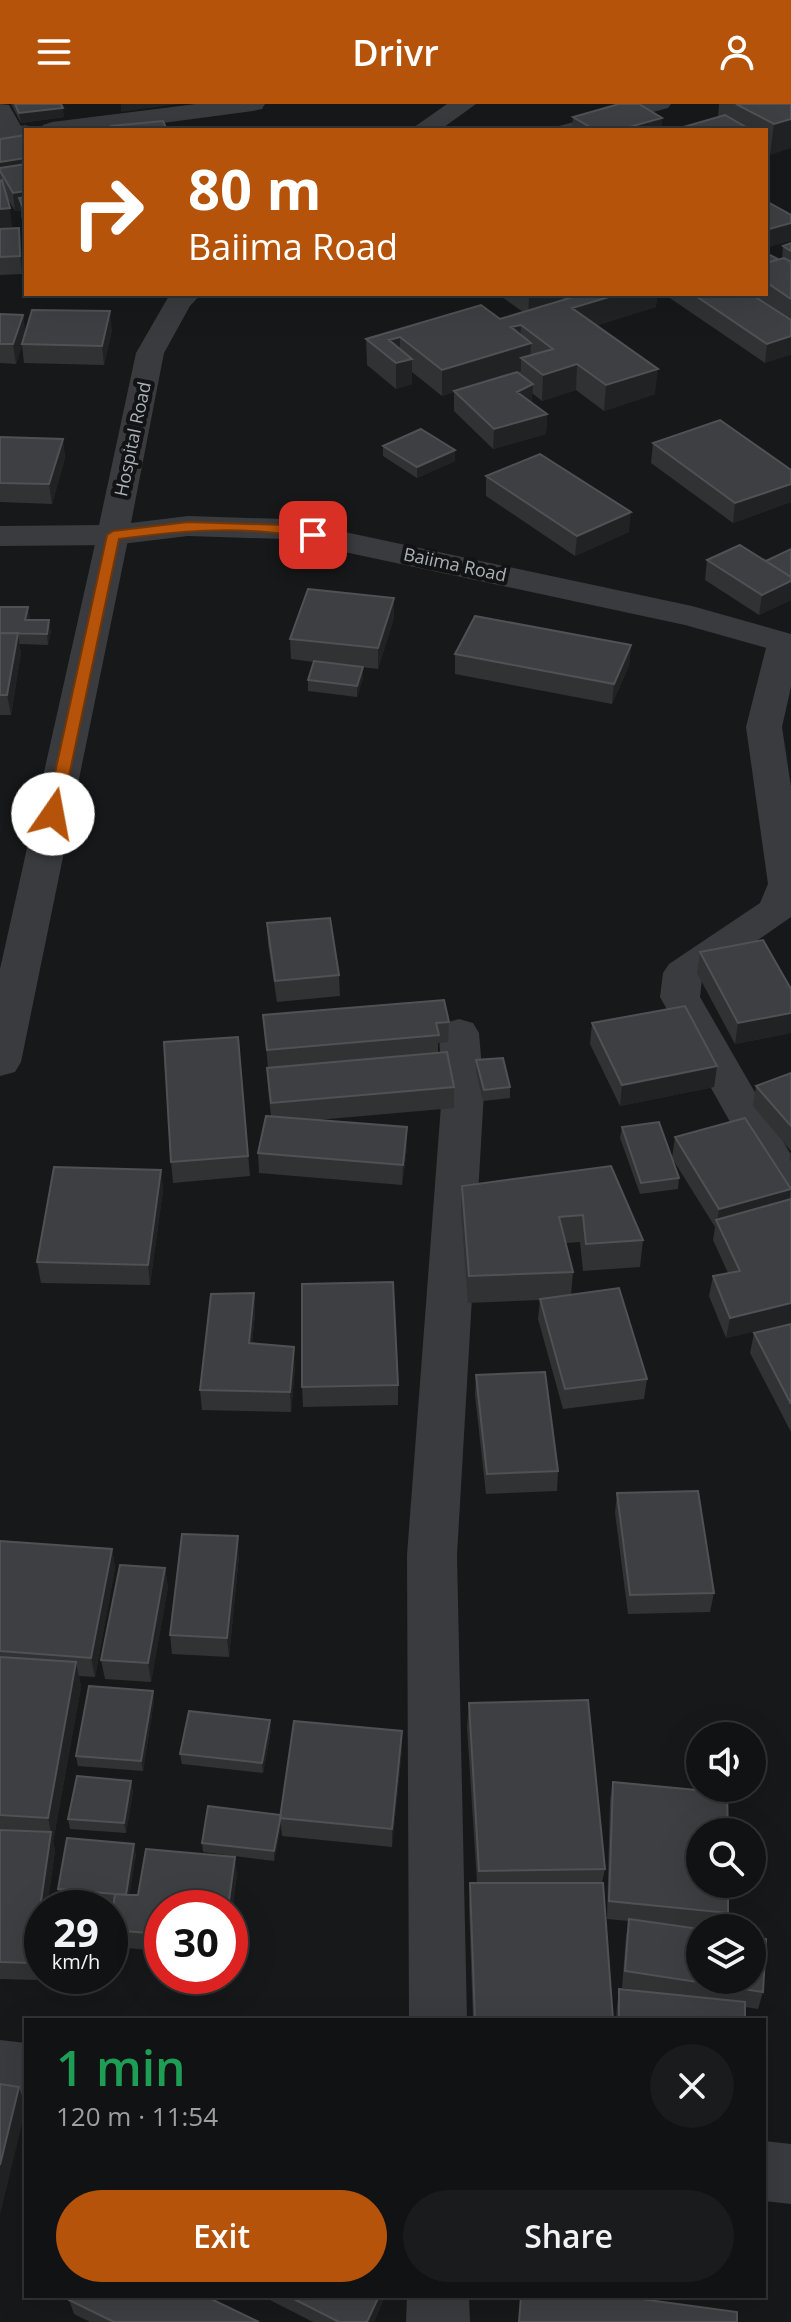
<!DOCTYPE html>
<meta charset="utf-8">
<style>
body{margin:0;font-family:"Open Sans",sans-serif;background:#1a1b1c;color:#f1f3f6;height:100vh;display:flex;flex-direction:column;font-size:30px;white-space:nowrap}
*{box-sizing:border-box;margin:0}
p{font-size:26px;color:#9c9ea0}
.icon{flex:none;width:44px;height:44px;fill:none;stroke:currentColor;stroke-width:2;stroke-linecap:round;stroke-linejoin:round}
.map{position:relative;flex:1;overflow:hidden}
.details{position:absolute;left:24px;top:1914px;width:742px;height:280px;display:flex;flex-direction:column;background:#111213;border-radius:0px;box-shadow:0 8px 32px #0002,0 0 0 2px #303233}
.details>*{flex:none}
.banner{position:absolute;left:24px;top:24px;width:744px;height:168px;border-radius:0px;box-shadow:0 8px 32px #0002,0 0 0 2px #303233;background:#b45309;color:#fff;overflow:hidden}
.fabs{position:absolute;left:686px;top:1618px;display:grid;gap:16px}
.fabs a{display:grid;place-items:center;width:80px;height:80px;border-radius:50%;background:#111213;box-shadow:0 8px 32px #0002,0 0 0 2px #303233;font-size:40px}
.speed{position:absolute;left:24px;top:1786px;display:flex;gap:16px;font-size:40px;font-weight:700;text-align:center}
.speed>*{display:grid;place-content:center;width:104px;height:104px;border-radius:50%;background:#111213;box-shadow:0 8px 32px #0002,0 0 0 2px #303233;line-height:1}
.speed small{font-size:20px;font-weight:400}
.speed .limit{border:12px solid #d22;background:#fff;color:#111}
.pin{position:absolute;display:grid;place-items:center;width:68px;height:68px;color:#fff;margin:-34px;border-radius:16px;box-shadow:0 4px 12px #0006}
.me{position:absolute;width:88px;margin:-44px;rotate:12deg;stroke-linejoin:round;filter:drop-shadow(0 0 6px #0008)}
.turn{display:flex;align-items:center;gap:28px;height:168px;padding:0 32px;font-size:36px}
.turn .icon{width:104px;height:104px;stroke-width:2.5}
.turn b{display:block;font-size:56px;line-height:68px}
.round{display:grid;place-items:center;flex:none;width:84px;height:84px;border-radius:42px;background:#1a1b1c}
.overview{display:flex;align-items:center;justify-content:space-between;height:136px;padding:0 32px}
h1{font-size:48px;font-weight:600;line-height:60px;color:#1e9e55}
.primary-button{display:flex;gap:16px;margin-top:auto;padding:16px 32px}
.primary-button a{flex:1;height:92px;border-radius:48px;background:#b45309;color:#fff;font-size:32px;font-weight:600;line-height:92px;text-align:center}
.primary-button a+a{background:#1a1b1c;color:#f1f3f6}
header{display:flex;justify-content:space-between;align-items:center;height:104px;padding:0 32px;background:#b45309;color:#fff;font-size:36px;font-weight:600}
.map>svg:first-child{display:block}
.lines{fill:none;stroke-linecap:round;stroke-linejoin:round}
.service{fill:#393b3e;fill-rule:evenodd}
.minor{fill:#393b3e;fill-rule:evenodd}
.tertiary{fill:#393b3e;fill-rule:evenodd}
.wall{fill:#313234}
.shaded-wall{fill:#212223}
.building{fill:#3e3f42;stroke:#4f5155;stroke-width:2}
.route{fill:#b45309;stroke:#753606;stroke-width:2}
.labels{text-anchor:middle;stroke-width:8;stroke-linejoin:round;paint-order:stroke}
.far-street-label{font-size:18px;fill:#abb1b8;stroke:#121314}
</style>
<header><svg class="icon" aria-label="menu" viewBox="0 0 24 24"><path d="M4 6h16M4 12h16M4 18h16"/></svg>Drivr<svg class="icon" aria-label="person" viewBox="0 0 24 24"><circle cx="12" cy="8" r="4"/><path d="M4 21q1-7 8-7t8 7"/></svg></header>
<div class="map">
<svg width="791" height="2218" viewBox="0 0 791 2218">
<rect width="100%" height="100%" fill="#171819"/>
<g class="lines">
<path class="service" d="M641 0H671L668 4 586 26H556L559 22Z"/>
<path class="minor" d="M0 0 9 1 26 31 22 36H4L0 30Z
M113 421 124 424 129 431 21 958 15 968 0 972V865L97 431 102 424Z
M784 530 791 532V583L782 623 791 683V813L702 875 700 893 791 1051V1105L776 1100 660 893 663 869 669 860 760 799 768 780 746 623 767 540 772 533Z
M459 915 473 919 479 929 484 988 457 1451 467 1916H409L407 1451 442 988 439 929 445 919Z
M0 1936 26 1939V1997L0 1994Z
M764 2037 791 2040V2100L764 2097Z
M407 2192H469L470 2218H406Z"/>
<path class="tertiary" d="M196 0H265L262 5 253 7 110 26H39L43 21 52 18Z
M447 0H476L440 26H410Z
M26 21 36 26H26V37L0 41V25Z
M170 190H201L190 202 164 249 131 419 188 412 284 415 692 502 791 530V551L685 521 284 435 188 432 113 441 0 442V422L99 421 136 249Z"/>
</g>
<path class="wall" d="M11 0H61L64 13 21 19Z
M719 0H791L770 51 766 49V52V26H673L718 13Z
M573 13 662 14 661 26H572Z
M26 31V123L21 113V107H15L6 92 12 123 0 124V35Z
M19 124 21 142 22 170 0 171V125Z
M791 139V215L753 190H766V150L778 155 782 154 783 142Z
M498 190H657L656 203 596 221 655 290 604 307 576 286 542 297 532 289V299L547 310 546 330 493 345 454 307V288L442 292 412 268V280L396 285 367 261 366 235 500 215 523 208Z
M664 190H751L791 216 765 259Z
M0 210 23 211 25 228 112 226 104 261 24 259 22 241 16 260 0 259Z
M0 333 63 335 65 354 52 400 0 398Z
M653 339 791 366V398L733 419 651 359Z
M383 342 455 346V357L417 374 383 352Z
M486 372 629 428 575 452 486 392Z
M791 445V496L759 511 705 476 707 456 766 457Z
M0 503 30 514 29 516 51 527 48 541 19 540 21 549 11 611H0Z
M394 514 378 565 337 560 363 563V574L357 593 308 587V576L314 558 291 555 290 535Z
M631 541 629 562 612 600 455 570V550Z
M267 819 339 871 340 892 277 898 268 840Z
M700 848 791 885V929L735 940 697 869Z
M263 911 449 918 448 938 438 939V949L454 983V1004L317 1016 407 1044 402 1081 259 1069 258 1049 271 1012 268 985 267 964H268Z
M592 919 717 962 714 983 620 1002 590 940Z
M238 933 250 1072 173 1079 171 1058Z
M476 956 510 983V994L483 997 476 968Z
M791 969V1057L789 1055 791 1047 753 1002 756 982Z
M622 1023 679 1074 678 1085 640 1090 620 1034Z
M675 1033 789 1096 791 1095V1219L726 1234 709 1192 713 1172 728 1169 713 1136 715 1123 672 1054Z
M611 1062 643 1136 640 1163 583 1167 580 1138 565 1139 573 1168 571 1191 647 1275 644 1295 563 1305 538 1215 540 1196 468 1199 461 1109 462 1082Z
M161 1066 163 1086 150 1181 41 1179 37 1158Z
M254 1189 255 1210 252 1239 295 1263 291 1308 202 1306 200 1286Z
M791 1220V1328L750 1249 754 1229Z
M476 1271 558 1367 557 1387 486 1390 475 1291Z
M398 1281V1301L303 1303 302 1283Z
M617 1389 714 1489 710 1508 628 1510 615 1409Z
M0 1437 112 1445 115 1464 95 1573 79 1572 81 1583 53 1738 55 1746 47 1804H42L37 1876 0 1875Z
M239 1451 229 1553 172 1550 170 1531Z
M165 1464 168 1483 151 1578 105 1575 101 1556Z
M153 1587 154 1597 143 1667 78 1662 76 1652Z
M469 1599 605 1765 602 1779 613 1916H473L469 1802 470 1779H477L467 1623Z
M271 1626 263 1669 182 1660 180 1650Z
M402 1627V1645L392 1743 282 1732 281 1722 274 1757 203 1748 202 1739 281 1711Z
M613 1678 728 1809 725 1824H700L673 1821 763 1888 758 1905 745 1903V1916H616L617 1902 619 1885 658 1889 622 1884 626 1832 629 1817 607 1815 610 1696Z
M133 1687 126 1729 70 1725 68 1715Z
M136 1750 129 1791H138L237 1770 230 1822V1804H162V1847L113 1843 110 1829V1822L114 1799 60 1794 58 1785Z
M262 2192H385L374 2218H313Z
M69 2196 259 2218H90L74 2210Z"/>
<path class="shaded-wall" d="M121 0H179L121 8Z
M63 4 64 13 21 19 19 9Z
M662 14 661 26H622V25Z
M791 15V44L770 51 774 20Z
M26 54V73L0 67V58Z
M26 87V106L19 94 21 107H15L13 89Z
M10 104 12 123 0 124V105Z
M791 119V137L766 144V126Z
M19 124 21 142 22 170 20 152Z
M539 190H564L563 201 528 212 529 193Z
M619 190H657L656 203 571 230 572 204Z
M110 207 112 226 104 261 102 242Z
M23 211 26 230 16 260 13 240Z
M521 221 520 242 531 239 530 261 521 254V267L442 292V266L511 223Z
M791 232V251L765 259 767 240Z
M400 233V258L412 255V280L396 285V259L389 236Z
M577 260 576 286 542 297 543 271Z
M658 265 655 290 604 307 606 281Z
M533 280 532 300 517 288Z
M547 310 546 330 493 345 494 325Z
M63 335 65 354 52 400 49 380Z
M455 346V357L417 374V363Z
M791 380V398L733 419 735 399Z
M631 408 629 428 575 452 577 432Z
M791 477V496L759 511 762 491Z
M394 494V514L378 565V544Z
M28 503 30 514 26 527 25 516Z
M49 516 51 527 48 541 47 530Z
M18 529 21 549 11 611 7 591Z
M631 541 629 562 612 600 614 580Z
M363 563V574L357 593V582Z
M791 909V929L735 940 738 919Z
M717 962 714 983 620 1002 622 981Z
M407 1023V1044L402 1081 403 1061Z
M161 1066 163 1086 150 1181 148 1161Z
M791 1085 788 1106 717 1118 719 1105Z
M254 1189 255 1210 250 1259 249 1239Z
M791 1199V1219L726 1234 730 1214Z
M294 1243 295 1263 291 1308 290 1288Z
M238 1432 239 1451 229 1553 227 1534Z
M112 1445 115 1464 95 1573 91 1554Z
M165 1464 168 1483 151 1578 148 1559Z
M76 1558 81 1583 53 1738 48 1714Z
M153 1587 154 1597 143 1667 141 1657Z
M270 1616 271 1626 263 1669 262 1659Z
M402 1627V1645L392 1743V1725Z
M131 1677 133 1687 126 1729 124 1719Z
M280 1714 281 1722 274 1757V1747Z
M51 1728 55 1746 47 1804H42V1841L37 1876 32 1859Z
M134 1740 136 1750 128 1800 126 1791Z
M235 1753 237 1770 230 1822V1804H228Z
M19 1983 26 2004 0 2111V2061Z
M379 2192H385L374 2218H367Z"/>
<path class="building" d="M15 0H61L63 4 19 9Z
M619 0H639L662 14 622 25 623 26H595L573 13Z
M736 0H791V15L774 20Z
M725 11 751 26H673Z
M163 17 167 26H112L111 22Z
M26 31V54L0 58V35Z
M26 60V87L13 89 0 67V64Z
M2 76 10 104 0 105V77Z
M26 93V110L19 94Z
M766 97 791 111V119L766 126Z
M19 124 20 152 0 153V125Z
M791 139V147L783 142Z
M766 150H768L778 155 770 158 766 156Z
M784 154 791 158V195L766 178V156L770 158Z
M525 190H539L529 193Z
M583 190H619L572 204 658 265 606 281 577 260 543 271 521 254 553 245 521 221 511 223 531 239 442 266 400 233 389 236 412 255 396 259 366 235 481 201 500 215Z
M693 190H751L791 216V232L767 240Z
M32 206 110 207 102 242 22 240Z
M0 210 23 211 13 240H0Z
M517 268 533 280 517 288 547 310 494 325 454 287Z
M720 316 791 366V380L735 399 653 339Z
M421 325 455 346 417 363 383 342Z
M0 333 63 335 49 380 0 379Z
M540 350 631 408 577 432 486 372Z
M740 441 791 473V477L762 491 707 456Z
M791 445V473L766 457Z
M308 485 394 494 378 544 290 535Z
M0 503H28L25 516H49L47 530 0 529Z
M475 512 631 541 614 580 455 550Z
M0 529H18L7 591H0Z
M314 557 363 563 357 582 308 576Z
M330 814 339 871 275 877 267 819Z
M763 836 791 885V909L738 919 700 848Z
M444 896 449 918 436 919 439 931 267 946 263 911Z
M685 902 717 962 622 981 592 919Z
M238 933 248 1052 171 1058 164 938Z
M447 948 454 983 271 999 267 964Z
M503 954 510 983 484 986 476 956Z
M791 969V1022L756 982Z
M266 1012 407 1023 403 1061 258 1049Z
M745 1014 791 1085 719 1105 675 1033Z
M659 1018 679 1074 641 1079 622 1023Z
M611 1062 643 1136 586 1140 583 1111 559 1113 573 1168 469 1172 462 1082Z
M54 1063 161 1066 148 1161 37 1158Z
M791 1095V1199L730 1214 713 1172 740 1167 716 1116Z
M393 1178 398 1281 302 1283V1180Z
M619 1184 647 1275 565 1285 540 1195Z
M254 1189 249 1239 294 1243 290 1288 200 1286 211 1190Z
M791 1220V1300L754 1229Z
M545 1268 558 1367 487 1370 476 1271Z
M698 1387 714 1489 630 1491 617 1389Z
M182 1430 238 1432 227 1534 170 1531Z
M0 1437 112 1445 91 1554 0 1547Z
M120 1461 165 1464 148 1559 101 1556Z
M0 1553 76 1558 48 1714 0 1711Z
M89 1582 153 1587 141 1657 76 1652Z
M588 1596 605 1765 479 1767 469 1599Z
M189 1607 270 1616 262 1659 180 1650Z
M294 1617 402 1627 392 1725 280 1714Z
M77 1672 131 1677 124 1719 68 1715Z
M613 1678 727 1689 728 1728H700V1780H728V1809L609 1797Z
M208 1702 281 1711 274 1747 202 1739Z
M0 1726 51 1728 32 1859 0 1858Z
M67 1734 134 1740 126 1791 58 1785Z
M146 1745 235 1753 228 1804H162V1830L110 1826 115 1790 138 1791Z
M470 1779H603L613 1916H475Z
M629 1815 700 1825V1876H752V1833L766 1835 763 1888 625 1867Z
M619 1885 745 1898V1916H619Z
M0 1980 19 1983 0 2061Z
M71 2192H205L259 2218H114L69 2196Z
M288 2192H379L367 2218H339Z
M521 2192H619L737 2208V2218H519Z"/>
<path class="route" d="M188 418 284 421 320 431 313 435C249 421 184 426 119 435L61 710 53 715 48 714 46 710 107 431 113 427Z"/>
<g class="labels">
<g class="far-street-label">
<text transform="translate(133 335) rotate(-78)" y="6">Hospital Road</text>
<text transform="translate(455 461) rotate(12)" y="6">Baiima Road</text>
</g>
</g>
</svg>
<div class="fabs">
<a><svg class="icon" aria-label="sound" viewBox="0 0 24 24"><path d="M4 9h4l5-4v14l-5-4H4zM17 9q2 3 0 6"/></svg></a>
<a><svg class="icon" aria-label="search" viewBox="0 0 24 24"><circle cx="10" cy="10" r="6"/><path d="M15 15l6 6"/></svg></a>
<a><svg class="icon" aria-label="layers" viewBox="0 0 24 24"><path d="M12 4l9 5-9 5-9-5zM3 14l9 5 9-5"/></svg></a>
</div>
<div class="speed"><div>29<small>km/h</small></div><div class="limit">30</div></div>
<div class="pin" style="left:313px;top:431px;background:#d93025"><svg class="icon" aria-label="arrive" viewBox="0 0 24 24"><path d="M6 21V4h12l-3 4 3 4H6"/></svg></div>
<svg class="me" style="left:53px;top:710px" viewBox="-20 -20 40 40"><circle r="19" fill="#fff"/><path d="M0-13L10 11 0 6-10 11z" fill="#b45309"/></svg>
<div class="banner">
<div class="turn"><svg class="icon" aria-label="right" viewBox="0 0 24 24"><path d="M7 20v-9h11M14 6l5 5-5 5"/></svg><div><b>80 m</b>Baiima Road</div></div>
</div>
<section class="details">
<div class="overview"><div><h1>1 min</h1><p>120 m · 11:54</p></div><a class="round"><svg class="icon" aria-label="close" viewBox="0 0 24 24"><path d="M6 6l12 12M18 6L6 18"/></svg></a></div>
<div class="primary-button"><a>Exit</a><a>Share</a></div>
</section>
</div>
